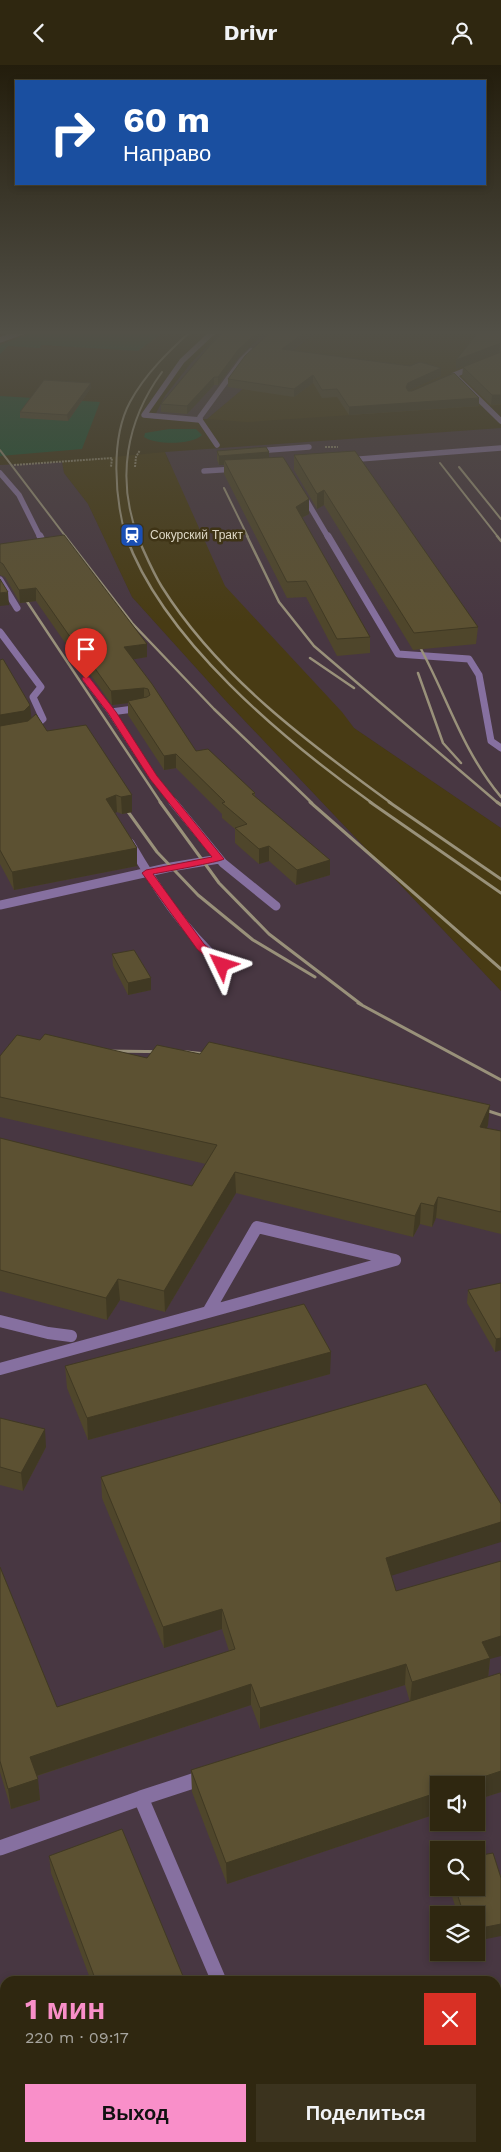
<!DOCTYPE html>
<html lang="ru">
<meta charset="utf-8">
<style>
body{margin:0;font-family:"Work Sans",sans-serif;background:#3b331e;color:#f1f3f6;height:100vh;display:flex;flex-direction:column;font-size:19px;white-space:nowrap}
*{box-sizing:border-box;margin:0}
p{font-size:16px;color:#a7a59f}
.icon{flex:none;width:28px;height:28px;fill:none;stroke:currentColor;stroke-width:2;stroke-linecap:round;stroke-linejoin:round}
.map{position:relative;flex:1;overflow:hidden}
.details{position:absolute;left:0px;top:1911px;width:501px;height:176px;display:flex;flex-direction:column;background:#2f2710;border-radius:15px 15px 0 0;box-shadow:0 2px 8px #0003,0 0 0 1px #4a4430}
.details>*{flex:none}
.banner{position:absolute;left:15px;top:15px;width:471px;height:105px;border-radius:0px;box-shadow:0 2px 8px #0003,0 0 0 1px #4a4430;background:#1a4fa0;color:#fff;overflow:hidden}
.tools{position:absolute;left:430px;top:1711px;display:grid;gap:10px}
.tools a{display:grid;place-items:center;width:55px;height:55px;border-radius:0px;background:#2f2710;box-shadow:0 2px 8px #0003,0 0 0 1px #4a4430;font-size:25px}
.pin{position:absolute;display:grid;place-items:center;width:42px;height:42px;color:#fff;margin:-51px -21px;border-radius:50% 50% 50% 0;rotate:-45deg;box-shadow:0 0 5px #0007}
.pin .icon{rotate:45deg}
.me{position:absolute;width:55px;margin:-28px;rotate:311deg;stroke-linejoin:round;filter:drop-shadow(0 0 4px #0008)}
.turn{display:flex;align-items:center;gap:18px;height:105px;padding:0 25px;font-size:22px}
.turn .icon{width:65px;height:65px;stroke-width:2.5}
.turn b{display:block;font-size:35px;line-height:42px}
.round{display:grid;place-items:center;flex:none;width:52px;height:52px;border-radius:0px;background:#3b331e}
.overview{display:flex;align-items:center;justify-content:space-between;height:85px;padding:0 25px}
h1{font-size:30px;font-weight:700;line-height:38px;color:#f98fc9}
.primary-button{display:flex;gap:10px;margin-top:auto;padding:10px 25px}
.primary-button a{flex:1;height:58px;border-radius:0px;background:#f98fc9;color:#111;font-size:20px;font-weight:700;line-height:58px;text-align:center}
.primary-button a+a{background:#3b331e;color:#f1f3f6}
header{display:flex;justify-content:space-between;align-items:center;height:65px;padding:0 25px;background:#2f2710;font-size:22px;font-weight:700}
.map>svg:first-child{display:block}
.built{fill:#483b14}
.industrial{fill:#483742;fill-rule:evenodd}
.green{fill:#185130}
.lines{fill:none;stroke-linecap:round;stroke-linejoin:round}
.path{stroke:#928a72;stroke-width:2;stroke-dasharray:2 1;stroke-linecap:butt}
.lane-far4{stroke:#8670a0;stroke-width:5.5}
.lane-far3{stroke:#8670a0;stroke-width:7}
.lane-far2{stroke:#8670a0;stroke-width:9}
.lane-far1{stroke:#8670a0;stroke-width:12}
.lane{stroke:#8670a0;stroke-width:15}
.street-far1{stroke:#8670a0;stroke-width:5.5}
.street{stroke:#8670a0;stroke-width:15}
.rail-far2{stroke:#99917a;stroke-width:2}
.rail-far1{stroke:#99917a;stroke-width:2.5}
.rail{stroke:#99917a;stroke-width:3}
.wall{fill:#4f462b}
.shaded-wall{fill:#403923}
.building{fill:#5c5132;stroke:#403923}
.route{fill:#e11d48;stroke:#92132f}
.labels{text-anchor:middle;stroke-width:5;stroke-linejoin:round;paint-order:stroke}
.far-poi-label{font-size:12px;fill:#ded8c6;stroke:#3f3416;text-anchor:start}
</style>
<header><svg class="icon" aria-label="back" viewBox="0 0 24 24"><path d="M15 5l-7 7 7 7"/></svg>Drivr<svg class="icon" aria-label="person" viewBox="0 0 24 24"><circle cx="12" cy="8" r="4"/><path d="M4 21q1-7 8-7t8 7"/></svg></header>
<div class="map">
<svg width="501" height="2087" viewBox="0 0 501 2087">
<rect width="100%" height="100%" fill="#3f3416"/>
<path class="built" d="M319 265H501V340L247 357 207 354 251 317Z
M165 387 168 396 354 663 501 763V926L225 635 132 532 88 439 64 408 62 397Z"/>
<path class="industrial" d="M224 265H319L251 317 207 354H153L165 331 191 298Z
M501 363V763L354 663 342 647 225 521 165 387Z
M62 397 64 408 88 439 132 532 225 635 501 926V2087H0V400ZM439 1720H476V1758H439ZM439 1785H476V1822H439ZM439 1850H476V1888H439ZM5 1916H496V2082H5Z"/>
<path class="green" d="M38 265H167L138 286 42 280 40 283 8 281 0 289V280Z
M0 331 100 337 82 384 0 391Z
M169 364H196L202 370C193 380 155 380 144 372L145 368Z"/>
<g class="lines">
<path class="path" d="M325 382H338
M14 400 112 393 111 402
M135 402 136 392 140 385"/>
<path class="lane-far4" d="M0 275 28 265
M474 302 454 310 501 356
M200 355 144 350 182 296 215 265
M256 386 309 382
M347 395 501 383
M204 406 236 404
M0 408 19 430 40 472
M302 428 328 472"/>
<path class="lane-far3" d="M328 471 398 589 469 594 479 610 491 676 501 683
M33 478 43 477 40 471
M0 515 17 543
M0 567 41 622 33 632 43 654 32 664
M86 614 111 647
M141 643 111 647 153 712 174 738"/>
<path class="lane-far2" d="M173 737 223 798 276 841
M130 778C156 823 184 865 223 900
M0 840 171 802 219 794"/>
<path class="lane-far1" d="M257 1162 395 1195 208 1247Z
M0 1256 48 1268 71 1271
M0 1304 208 1247"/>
<path class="lane" d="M141 1733 202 1713
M0 1783 141 1733 219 1916
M289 2082 291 2087"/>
<path class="street-far1" d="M217 380 200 355V352L241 296 251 286"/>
<path class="street" d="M0 1983 5 2001
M23 2082 24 2087"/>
<path class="rail-far2" d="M0 385 66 472
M440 398 498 472
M459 402 501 454
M224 423 248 472
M126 472C115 434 110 374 130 337 145 309 169 286 192 265
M138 472C116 414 126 356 162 307"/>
<path class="rail-far1" d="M65 471 132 558 214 644 312 738
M126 471C163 575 284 675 372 738
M137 471C145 488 152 506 162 522 218 611 307 677 391 738
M247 471 279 537 314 581 498 738
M497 471 501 476
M20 526 161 738
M415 573C446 627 460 683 501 732
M310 593 354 623
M418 608 443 678 461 698
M121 736 122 738"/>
<path class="rail" d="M121 737 157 787 198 830 253 875 315 912
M160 737 219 818 269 869 362 940
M310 737 501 904
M370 737 501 828
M389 737 501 814
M497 737 501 740
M358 938 501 1015
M105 986 187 987 215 990
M476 1042 501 1050"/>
</g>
<path class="wall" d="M273 265H318L291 285 441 311 408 326 479 341 349 350 337 332 322 333 313 318 294 332 228 322V314Z
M501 265V287H499L456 304V295Z
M501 287V339L491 340 462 312 463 302Z
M238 293 218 320H214L187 349 161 347V339Z
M91 323 68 356 20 353V347Z
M217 386 269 387V392L309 434V449L302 453 370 572V588L337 591 306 532 287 533 224 409V400H219L217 395Z
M294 390 478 562 476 579 413 585 324 440 317 444 294 405Z
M0 479 147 579V592L133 594 196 686 255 728V732L330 810 296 820 269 796 259 799 235 778V764L222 753V749L176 703 164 705 128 650V638L112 640 85 602H82L36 536 20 538 5 512 0 510Z
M0 595 31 653 47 666 86 660 132 747 122 749 117 747 115 748 137 783V801L14 825 0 799Z
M112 889 151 925 128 930 113 901Z
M40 975 147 993 488 1060 487 1063 501 1066V1169L436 1153 432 1162 420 1159 413 1172 236 1128 165 1247 120 1235 107 1255 0 1226V1073L192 1121 206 1099 0 1052V991Z
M501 1218V1285L495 1287 467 1238 468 1225Z
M65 1301 330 1309 88 1375 67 1323Z
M0 1353 46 1382 23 1426 0 1420Z
M101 1412 391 1511 396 1526 490 1594 488 1612 501 1611V1727L476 1735V1720H439V1748L227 1819 192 1727 191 1705 410 1637 405 1620 260 1664 251 1640 37 1711 40 1735 11 1744 0 1707V1502L57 1642 229 1586 222 1564 164 1583 102 1433Z
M49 1791 185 1916H91L51 1808Z
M449 1822H476V1850H458Z
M116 2082H214L216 2087H118Z"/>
<path class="shaded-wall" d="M260 265H268L238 293 218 320V312L238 285Z
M308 265H318L282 292V284Z
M500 278 499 287 456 304V295Z
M441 303V311L408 326 406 322 408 318Z
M313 310V318L294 332V324Z
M214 312V320L187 349V341Z
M91 318V323L68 356 67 350Z
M492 330H501V339L491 340Z
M479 333V341L349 350V342Z
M269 387V396L224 395V400H219V391Z
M324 425V440L317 444V429Z
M309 434V449L295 456 296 442Z
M36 523V536L20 538 19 525Z
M8 527 9 540 0 541V528Z
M147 579V592L124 596V582Z
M84 588 85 602H82V589Z
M144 623V637L128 636V638L112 640 111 626Z
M30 640 32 657 0 667V650Z
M176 689V703L164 705V691Z
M116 730 117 747 107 752 106 734Z
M132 730V747L122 749 121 732Z
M269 781V796L259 799V784Z
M137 783V801L14 825 12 807Z
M330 795V810L296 820 297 805Z
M151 913V925L128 930V918Z
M490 1040 488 1060 478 1082 480 1062Z
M235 1107 236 1128 165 1247 164 1226Z
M438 1132 436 1153 432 1162 434 1141Z
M421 1138 420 1159 413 1172 415 1151Z
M118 1214 120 1235 107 1255 106 1233Z
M501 1273V1285L495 1287 496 1274Z
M331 1287 330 1309 88 1375 87 1353Z
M45 1364 46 1382 23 1426 21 1408Z
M501 1457V1477L384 1513 386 1493Z
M222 1544V1564L164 1583 163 1562Z
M501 1571V1591L490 1594 488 1613 410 1638 412 1617 482 1577Z
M406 1599 405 1620 260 1664V1643Z
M251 1619V1640L33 1712 30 1692Z
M501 1706V1727L476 1735V1720H459Z
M38 1714 40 1735 11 1744 8 1724Z
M439 1727V1748L227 1819 226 1798Z
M501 1859V1871L476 1876V1864Z"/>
<path class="building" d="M227 265H260L238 285 218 312H214L187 341 161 339 212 278Z
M273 265H308L282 284 410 301 420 297 441 303 408 318 406 322 408 326H412L454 308 479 333 349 342 337 324 322 325 313 310 294 324 228 314 245 291Z
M480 265H501V278L456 295Z
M501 287V330H492L463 302Z
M44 315 91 318 67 350 20 347Z
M266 382 269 387 219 391 217 386Z
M355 386 478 562 414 568 324 425 317 429 294 390Z
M283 392 309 434 296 442 370 572 337 574 306 516 287 517 224 395Z
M64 470 147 579 124 582 152 619 196 686 208 684 255 728 252 729 330 795 297 805 269 781 259 784 235 763 247 759 222 738 225 737 176 689 164 691 128 636 147 632 150 630 148 624 144 623 111 626 84 588 82 589 36 523 19 525 3 499 0 497V479Z
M0 514 8 527 0 528Z
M3 594 30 640 24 646 0 650V595Z
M36 649 47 666 86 660 132 730 121 732 116 730 106 734 137 783 12 807 0 785V661L28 656Z
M134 885 151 913 128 918 112 889Z
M45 969 147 993 157 980 200 989 209 977 490 1040 480 1062 501 1066V1147L438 1132 434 1141 421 1138 415 1151 235 1107 164 1226 118 1214 106 1233 0 1205V1073L192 1121 217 1080 0 1032V991L17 970 40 975Z
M501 1218V1273L496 1274 468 1225Z
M304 1239 331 1287 87 1353 65 1301Z
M426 1319 501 1439V1457L386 1493 396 1526 501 1496V1571L482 1577 490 1593 412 1617 406 1599 260 1643 251 1619 30 1692 38 1714 8 1724 0 1696V1502L57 1642 235 1584 222 1544 163 1562 101 1412Z
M0 1353 45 1364 21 1408 0 1402Z
M500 1608 501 1611V1706L459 1720H439V1727L226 1798 191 1705Z
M122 1764 185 1916H96L49 1791Z
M493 1788 501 1813V1859L476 1864V1850H464L455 1822H476V1791Z
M120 2082H214L216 2087H122Z"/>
<linearGradient id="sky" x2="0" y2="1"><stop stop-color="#231d0c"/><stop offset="0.48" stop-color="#525047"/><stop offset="1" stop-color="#525047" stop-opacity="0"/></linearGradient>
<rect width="501" height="557" fill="url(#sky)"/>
<path class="route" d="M83 612H89L116 647 157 711 224 794C220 797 163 807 153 809L204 879 226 898 228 900 226 903H219L197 884 142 808 146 805 212 792 150 714 108 648 82 614Z"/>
<defs>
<g id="station-square" transform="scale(1.25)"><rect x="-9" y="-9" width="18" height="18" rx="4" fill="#1a4fb4" stroke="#3f3416"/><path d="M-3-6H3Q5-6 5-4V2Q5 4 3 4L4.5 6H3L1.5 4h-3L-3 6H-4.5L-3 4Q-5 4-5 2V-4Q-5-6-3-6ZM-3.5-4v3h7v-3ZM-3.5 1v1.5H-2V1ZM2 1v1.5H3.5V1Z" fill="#fff"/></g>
</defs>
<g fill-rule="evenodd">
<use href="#station-square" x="132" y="470"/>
</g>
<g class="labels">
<g class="far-poi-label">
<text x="150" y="474">Сокурский Тракт</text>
</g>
</g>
</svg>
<div class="tools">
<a><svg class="icon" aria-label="sound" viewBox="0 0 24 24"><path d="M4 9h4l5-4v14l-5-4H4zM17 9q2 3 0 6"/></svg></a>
<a><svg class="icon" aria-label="search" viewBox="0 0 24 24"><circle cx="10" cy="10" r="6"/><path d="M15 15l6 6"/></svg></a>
<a><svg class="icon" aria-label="layers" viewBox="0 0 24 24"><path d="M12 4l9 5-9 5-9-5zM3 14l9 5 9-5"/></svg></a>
</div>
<div class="pin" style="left:86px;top:614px;background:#d93025"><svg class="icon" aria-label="arrive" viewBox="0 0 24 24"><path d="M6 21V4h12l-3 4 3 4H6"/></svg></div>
<svg class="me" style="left:222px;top:900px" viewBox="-20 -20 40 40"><path d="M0-17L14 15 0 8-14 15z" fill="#e11d48" stroke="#fff" stroke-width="4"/></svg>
<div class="banner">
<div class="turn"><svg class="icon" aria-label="right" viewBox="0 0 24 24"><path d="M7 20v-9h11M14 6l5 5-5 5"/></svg><div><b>60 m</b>Направо</div></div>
</div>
<section class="details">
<div class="overview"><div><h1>1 мин</h1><p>220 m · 09:17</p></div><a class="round" style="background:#d93025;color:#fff"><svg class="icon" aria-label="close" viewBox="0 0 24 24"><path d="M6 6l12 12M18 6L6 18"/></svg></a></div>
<div class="primary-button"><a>Выход</a><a>Поделиться</a></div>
</section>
</div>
